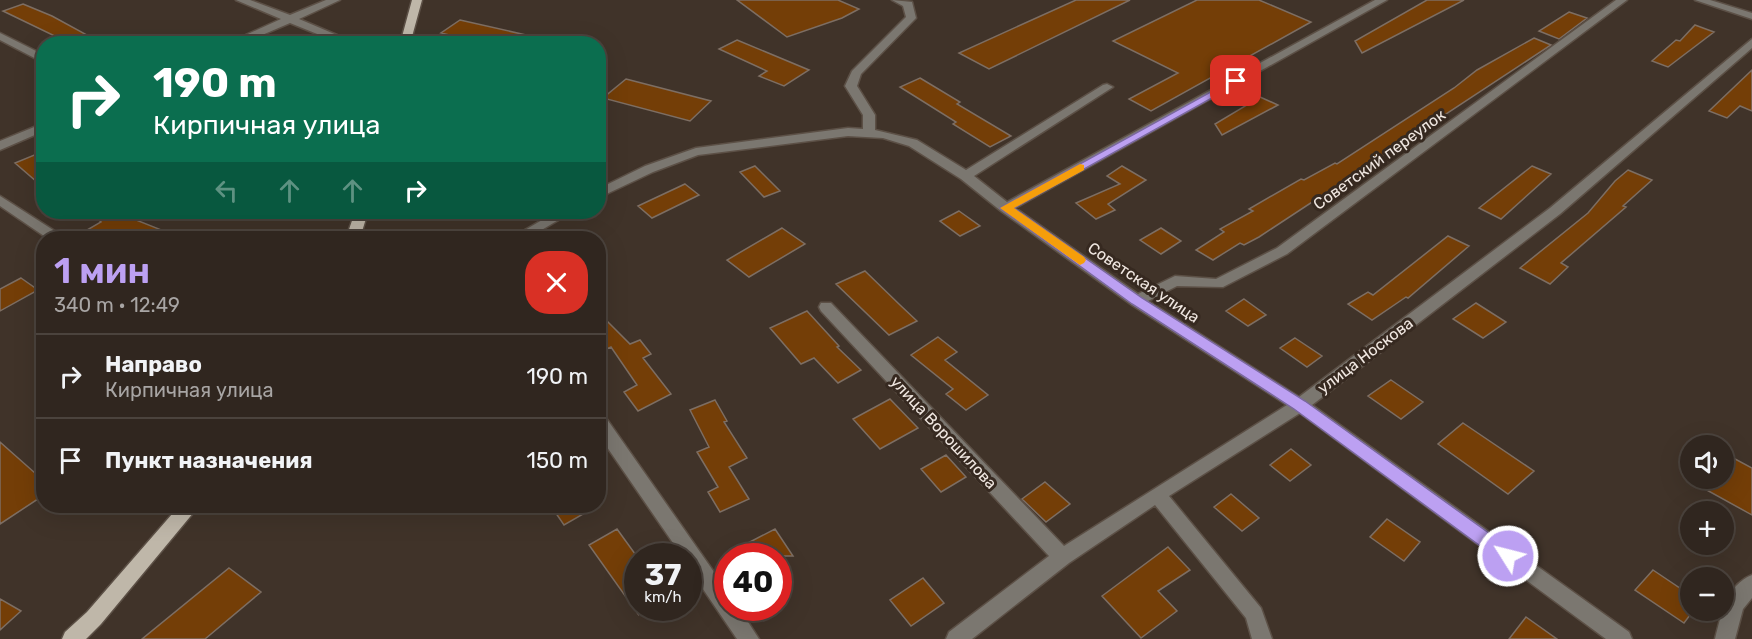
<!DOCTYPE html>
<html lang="ru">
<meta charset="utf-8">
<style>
body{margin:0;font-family:Rubik,sans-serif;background:#3c322c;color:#f1f3f6;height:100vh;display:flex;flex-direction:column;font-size:22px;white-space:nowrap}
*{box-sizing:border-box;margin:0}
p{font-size:20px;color:#a8a5a4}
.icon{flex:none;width:33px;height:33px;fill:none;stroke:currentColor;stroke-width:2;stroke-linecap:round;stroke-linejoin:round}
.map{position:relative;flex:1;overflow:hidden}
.sheet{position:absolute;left:36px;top:231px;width:570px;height:282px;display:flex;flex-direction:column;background:#30261f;border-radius:24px;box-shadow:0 6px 24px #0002,0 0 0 2px #4b433d}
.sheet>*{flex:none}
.hud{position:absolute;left:36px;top:36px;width:570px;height:183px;border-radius:24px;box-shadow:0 6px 24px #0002,0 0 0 2px #4b433d;background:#0b6e4f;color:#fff;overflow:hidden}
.tools{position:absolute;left:1680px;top:435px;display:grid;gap:12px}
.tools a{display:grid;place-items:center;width:54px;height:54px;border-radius:50%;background:#30261f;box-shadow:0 6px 24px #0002,0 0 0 2px #4b433d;font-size:30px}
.speed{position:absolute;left:624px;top:543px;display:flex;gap:12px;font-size:30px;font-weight:700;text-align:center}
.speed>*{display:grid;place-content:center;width:78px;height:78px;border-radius:50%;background:#30261f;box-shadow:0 6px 24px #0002,0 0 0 2px #4b433d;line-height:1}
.speed small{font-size:15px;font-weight:400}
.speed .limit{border:9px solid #d22;background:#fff;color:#111}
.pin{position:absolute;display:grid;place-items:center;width:51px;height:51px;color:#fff;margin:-26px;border-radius:12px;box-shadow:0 3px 9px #0006}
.me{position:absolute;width:66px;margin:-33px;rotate:306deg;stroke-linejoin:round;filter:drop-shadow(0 0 4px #0008)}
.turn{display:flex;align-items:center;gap:21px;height:126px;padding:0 18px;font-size:27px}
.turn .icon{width:78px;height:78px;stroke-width:2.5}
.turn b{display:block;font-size:42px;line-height:51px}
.lanes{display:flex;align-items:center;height:57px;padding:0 18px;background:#0003;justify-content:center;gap:30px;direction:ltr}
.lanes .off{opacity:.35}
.round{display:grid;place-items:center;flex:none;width:63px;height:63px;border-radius:24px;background:#3c322c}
.head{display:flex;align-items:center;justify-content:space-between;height:102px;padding:0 18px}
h1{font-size:36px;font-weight:600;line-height:45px;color:#bca0f2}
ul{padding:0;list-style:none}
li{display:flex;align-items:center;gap:18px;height:84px;padding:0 18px;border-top:2px solid #4b433d}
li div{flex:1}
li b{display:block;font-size:22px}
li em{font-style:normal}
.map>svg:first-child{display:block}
.building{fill:#743e07;stroke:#7d6e63;stroke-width:1.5}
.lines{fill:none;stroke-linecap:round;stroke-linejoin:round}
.minor-casing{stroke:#5c5046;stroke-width:3}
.major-casing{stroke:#5c5046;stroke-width:3}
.minor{fill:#7b7770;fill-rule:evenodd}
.major{fill:#bfb7a9;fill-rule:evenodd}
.route{fill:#bca0f2;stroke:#7a689d;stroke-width:1.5}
.slow{fill:#f59e0b}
.labels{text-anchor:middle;stroke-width:6;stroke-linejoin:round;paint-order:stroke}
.street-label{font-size:16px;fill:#f0e7e1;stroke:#362920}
</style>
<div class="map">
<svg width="1752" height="639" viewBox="0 0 1752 639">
<rect width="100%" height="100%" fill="#403329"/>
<path class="building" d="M737 0H838L859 9 842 18 787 37Z
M1076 0H1130L989 69 959 53Z
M1197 0H1259L1311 22 1151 111 1129 99 1178 73 1113 41Z
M1427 0H1464L1362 53 1355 41Z
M23 4 52 16 87 35 67 42 3 11Z
M1569 12 1587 18 1559 39 1539 31Z
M460 20 535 37 534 44H487L441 33Z
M1695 25 1714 32 1668 67 1652 61 1676 40 1680 41Z
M1534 38 1551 45 1259 237 1244 245 1240 243 1213 260 1196 250 1224 232 1220 229 1253 211 1249 209 1301 179 1304 180 1335 163 1337 164 1454 88 1477 70Z
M737 40 809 70 784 86 759 76 767 71 719 49Z
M1752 70V111L1740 106 1727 118 1709 111Z
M920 78 960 102 957 104 1011 136 990 147 953 124 956 122 900 87Z
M626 79 711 101 690 121 603 98Z
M1260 97 1278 105 1222 135 1215 124Z
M44 151V188L15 163Z
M755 166 780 191 764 197 740 172Z
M1122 166 1146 180 1108 204 1115 210 1096 219 1076 203 1120 184 1107 176Z
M1532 166 1551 174 1501 219 1479 208Z
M1628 170 1652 180 1623 206 1626 207 1561 263 1568 267 1550 284 1520 268 1588 213 1615 181Z
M685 184 699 195 652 218 638 206Z
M959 211 980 226 960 236 940 221Z
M89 212H116L159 229 143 238H101L87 230 101 222Z
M782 228 805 244 749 277 727 260Z
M1161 228 1181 241 1161 254 1140 240Z
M1448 236 1469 246 1408 298 1406 297 1372 320 1348 304 1368 292 1373 295Z
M865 271 900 305 917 321 889 335 836 284Z
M21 278 38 290 0 311V289Z
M1244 299 1266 315 1248 326 1226 311Z
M1476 303 1506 322 1483 338 1453 319Z
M807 311 839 346 837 347 861 370 838 383 814 358 801 364 770 328Z
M598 312 630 344 640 340 651 354 643 358 671 394 638 411 624 392 637 385 611 347 598 353Z
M938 337 957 352 945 360 988 395 966 410 946 394 953 389 911 355Z
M1295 338 1322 356 1307 367 1280 348Z
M1391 380 1423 402 1401 419 1368 396Z
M890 399 918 428 880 449 853 419Z
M715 400 727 421 724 422 747 458 729 467 749 499 720 512 708 492 718 487 697 452 709 447 690 410Z
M1463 423 1534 471 1508 494 1438 444Z
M0 442 44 481V495L0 524Z
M1291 449 1311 465 1290 481 1270 465Z
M1724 453 1752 468V515L1685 478H1724Z
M946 455 966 477 941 492 921 469Z
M1045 482 1070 504 1046 522 1022 499Z
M1231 494 1259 518 1242 531 1214 507Z
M551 506H597L564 525Z
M1387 519 1420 542 1404 561 1370 537Z
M617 529 638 558V614L589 545Z
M775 529 793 556H723Z
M1168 547 1190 570 1158 591 1177 611 1141 638 1102 596Z
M229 568 261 592 205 639H142Z
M1653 570 1690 595V615L1684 623 1635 590Z
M923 578 944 603 911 626 890 600Z
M0 599 21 611 0 630Z
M1526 617 1557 639H1509Z"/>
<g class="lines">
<g class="minor-casing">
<path id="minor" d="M236 0H250L290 15 326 0H340L299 19 358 44H342L290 23 241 44H226L281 19Z
M892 0 912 2 916 18 861 74 857 86 875 115V130L917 140 966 170 1103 85 1107 84 1113 87 974 176 1007 202 1375 0H1387L1015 208 1138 294 1175 276 1216 279 1277 248 1616 0H1627L1287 254 1223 287 1177 286 1148 301 1299 397 1550 208 1752 39V48L1560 214 1312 405 1629 632 1632 639H1606L1300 413 1169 496 1261 608 1272 639H1252L1246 618 1155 505 1069 563 972 639H946L949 632 1049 556 821 311 819 307 821 303H831L1064 546 1287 405 1132 305 1001 211 961 179 909 146 883 138 848 136 698 155 653 172 598 198V189L645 166 696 148 848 128 863 129V115L845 86 852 71 906 17 903 6Z
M1695 0H1710L1752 13V19Z
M0 33 44 55V63L0 40Z
M44 123V131L0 150V141Z
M0 196 61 235 63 238H47L0 206Z
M556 212H572L528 238H511Z
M598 414 604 415 728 592V608H739L759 639H737L688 567V556H682L598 434Z
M1752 575V598L1743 609 1735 639H1715C1721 616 1726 585 1752 575Z"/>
</g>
<g class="major-casing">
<path id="major" d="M412 0H422L410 44H400Z
M355 212H368L360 238H346Z
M179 506H199L101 624 86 639H62L65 632 87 612Z"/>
</g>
<use href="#minor" class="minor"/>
<use href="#major" class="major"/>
</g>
<path class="route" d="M1236 78 1241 81 1239 83 1014 208 1142 298 1305 401 1514 551 1517 556 1514 562 1508 564 1502 562 1294 409 1132 304 1000 208Z"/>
<path class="slow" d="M1080 164 1084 165V170L1014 208 1084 257 1086 260 1084 263 1080 265 1000 208Z"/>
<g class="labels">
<g class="street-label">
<text transform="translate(1379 159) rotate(-36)" y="6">Советский переулок</text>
<text transform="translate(1144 282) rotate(34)" y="6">Советская улица</text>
<text transform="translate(1365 355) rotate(-37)" y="6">улица Носкова</text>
<text transform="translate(944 432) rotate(47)" y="6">улица Ворошилова</text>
</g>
</g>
</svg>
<div class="tools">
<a><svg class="icon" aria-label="sound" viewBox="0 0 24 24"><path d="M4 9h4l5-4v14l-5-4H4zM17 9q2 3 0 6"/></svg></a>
<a>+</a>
<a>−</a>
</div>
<div class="speed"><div>37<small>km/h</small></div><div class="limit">40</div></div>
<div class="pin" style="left:1236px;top:81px;background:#d93025"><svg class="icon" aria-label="arrive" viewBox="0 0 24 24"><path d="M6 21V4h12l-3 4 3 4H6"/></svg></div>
<svg class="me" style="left:1508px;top:556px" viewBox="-20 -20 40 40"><circle r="17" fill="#bca0f2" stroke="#fff" stroke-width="3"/><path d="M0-11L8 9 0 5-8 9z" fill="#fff"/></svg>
<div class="hud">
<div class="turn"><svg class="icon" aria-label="right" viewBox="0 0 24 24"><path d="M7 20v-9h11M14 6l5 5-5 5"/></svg><div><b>190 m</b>Кирпичная улица</div></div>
<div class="lanes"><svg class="icon off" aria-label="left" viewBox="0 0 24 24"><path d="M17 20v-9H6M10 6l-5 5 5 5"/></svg><svg class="icon off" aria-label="ahead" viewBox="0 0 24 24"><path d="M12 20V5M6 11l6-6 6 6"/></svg><svg class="icon off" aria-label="ahead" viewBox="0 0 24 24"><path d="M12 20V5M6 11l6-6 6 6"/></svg><svg class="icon" aria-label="right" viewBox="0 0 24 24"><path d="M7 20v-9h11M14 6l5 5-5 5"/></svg></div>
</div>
<section class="sheet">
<div class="head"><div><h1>1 мин</h1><p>340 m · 12:49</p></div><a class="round" style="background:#d93025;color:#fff"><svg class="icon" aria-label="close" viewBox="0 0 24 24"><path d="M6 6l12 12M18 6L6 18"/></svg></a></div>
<ul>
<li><svg class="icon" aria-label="right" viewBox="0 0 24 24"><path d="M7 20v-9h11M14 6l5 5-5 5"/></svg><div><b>Направо</b><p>Кирпичная улица</p></div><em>190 m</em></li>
<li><svg class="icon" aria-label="arrive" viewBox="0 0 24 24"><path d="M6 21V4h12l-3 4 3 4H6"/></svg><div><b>Пункт назначения</b></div><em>150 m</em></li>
</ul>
</section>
</div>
